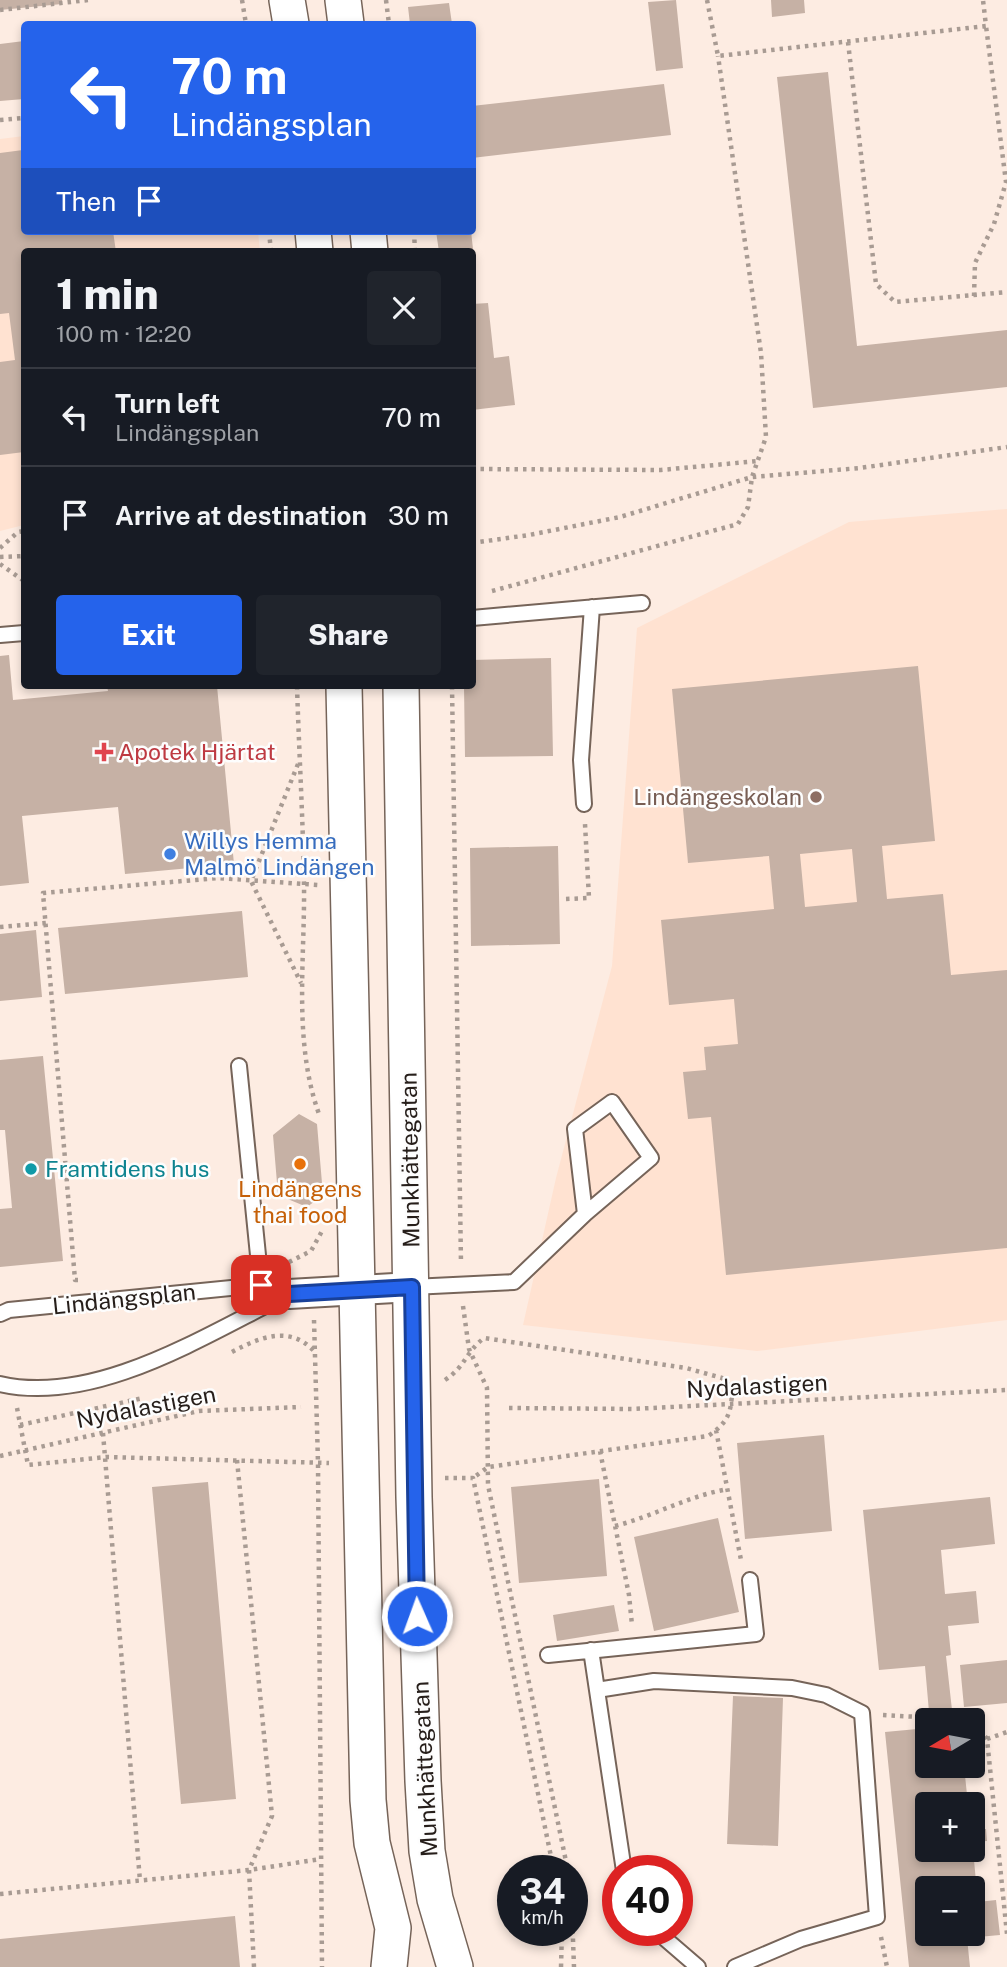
<!DOCTYPE html>
<meta charset="utf-8">
<style>
body{margin:0;font-family:"Public Sans",sans-serif;background:#20242c;color:#f1f3f6;height:100vh;display:flex;flex-direction:column;font-size:26px;white-space:nowrap}
*{box-sizing:border-box;margin:0}
p{font-size:23px;color:#9ea1a6}
.icon{flex:none;width:38px;height:38px;fill:none;stroke:currentColor;stroke-width:2;stroke-linecap:round;stroke-linejoin:round}
.map{position:relative;flex:1;overflow:hidden}
.sheet{position:absolute;left:21px;top:248px;width:455px;height:441px;display:flex;flex-direction:column;background:#171b24;border-radius:7px;box-shadow:0 4px 10px #0003}
.sheet>*{flex:none}
.top-card{position:absolute;left:21px;top:21px;width:455px;height:214px;border-radius:7px;box-shadow:0 4px 10px #0003;background:#2563eb;color:#fff;overflow:hidden}
.needle{width:46px;rotate:260deg}
.fabs{position:absolute;left:915px;top:1708px;display:grid;gap:14px}
.fabs a{display:grid;place-items:center;width:70px;height:70px;border-radius:7px;background:#171b24;box-shadow:0 4px 10px #0003;font-size:35px}
.speed{position:absolute;left:497px;top:1855px;display:flex;gap:14px;font-size:35px;font-weight:700;text-align:center}
.speed>*{display:grid;place-content:center;width:91px;height:91px;border-radius:50%;background:#171b24;box-shadow:0 4px 10px #0003;line-height:1}
.speed small{font-size:18px;font-weight:400}
.speed .limit{border:10px solid #d22;background:#fff;color:#111}
.pin{position:absolute;display:grid;place-items:center;width:60px;height:60px;color:#fff;margin:-30px;border-radius:14px;box-shadow:0 4px 10px #0006}
.me{position:absolute;width:77px;margin:-38px;rotate:358deg;stroke-linejoin:round;filter:drop-shadow(0 0 5px #0008)}
.turn{display:flex;align-items:center;gap:24px;height:147px;padding:0 35px;font-size:32px}
.turn .icon{width:91px;height:91px;stroke-width:2.5}
.turn b{display:block;font-size:49px;line-height:60px}
.then{display:flex;align-items:center;height:66px;padding:0 35px;background:#0003;gap:14px;font-size:26px}
.round{display:grid;place-items:center;flex:none;width:74px;height:74px;border-radius:7px;background:#20242c}
.head{display:flex;align-items:center;justify-content:space-between;height:119px;padding:0 35px}
h1{font-size:42px;font-weight:800;line-height:52px}
.cta{display:flex;gap:14px;margin-top:auto;padding:14px 35px}
.cta a{flex:1;height:80px;border-radius:7px;background:#2563eb;color:#fff;font-size:28px;font-weight:800;line-height:80px;text-align:center}
.cta a+a{background:#20242c;color:#f1f3f6}
ul{padding:0;list-style:none}
li{display:flex;align-items:center;gap:21px;height:98px;padding:0 35px;border-top:2px solid #363941}
li div{flex:1}
li b{display:block;font-size:26px}
li em{font-style:normal}
.map>svg:first-child{display:block}
.built{fill:#ffe2d1}
.building{fill:#c6b1a5;fill-rule:evenodd}
.lines{fill:none;stroke-linecap:round;stroke-linejoin:round}
.service-casing{stroke:#766459;stroke-width:18}
.minor-casing{stroke:#766459;stroke-width:32}
.tertiary-casing{stroke:#766459;stroke-width:38}
.path{stroke:#a89b93;stroke-width:4.5;stroke-dasharray:3.5 5;stroke-linecap:butt}
.service{stroke:#fff;stroke-width:14}
.minor{stroke:#fff;stroke-width:28}
.tertiary{stroke:#fff;stroke-width:35}
.route-casing{stroke:#184099;stroke-width:18}
.route{stroke:#2563eb;stroke-width:12}
.health-dot{fill:#e0444e;stroke:#fdfdfd;stroke-width:2.5}
.education-dot{fill:#8d6e63;stroke:#fdfdfd;stroke-width:2.5}
.shop-dot{fill:#3f7fe0;stroke:#fdfdfd;stroke-width:2.5}
.food-dot{fill:#e8710a;stroke:#fdfdfd;stroke-width:2.5}
.culture-dot{fill:#0f9aa8;stroke:#fdfdfd;stroke-width:2.5}
.labels{text-anchor:middle;stroke-width:5;stroke-linejoin:round;paint-order:stroke}
.health-label{font-size:23px;fill:#be3a42;stroke:#fdfdfd;text-anchor:start}
.education-label{font-size:23px;fill:#785e54;stroke:#fdfdfd;text-anchor:end}
.shop-label{font-size:23px;fill:#366cbe;stroke:#fdfdfd;text-anchor:start}
.street-label{font-size:23px;fill:#261e1a;stroke:#fdfdfd}
.culture-label{font-size:23px;fill:#0d838f;stroke:#fdfdfd;text-anchor:start}
.food-label{font-size:23px;fill:#c56008;stroke:#fdfdfd}
</style>
<div class="map">
<svg width="1007" height="1967" viewBox="0 0 1007 1967">
<rect width="100%" height="100%" fill="#fdece2"/>
<path class="built" d="M24 136V231H258L260 252H24V525L0 531V139Z
M1007 509V1320L757 1351 523 1325 556 1178 612 966 637 628 849 522Z"/>
<path class="building" d="M0 0H62V4L0 10Z
M676 0 683 68 656 71 648 2Z
M771 0H804L805 13 772 17Z
M449 3 452 24H410L408 7Z
M24 41V99L0 101V44Z
M828 72 857 346 1007 330V387L813 408 777 77Z
M664 84 671 135 472 158V106Z
M23 150 24 231H113L116 252H24V452L0 455V362L15 360 9 313 0 314V153Z
M436 231H471L473 249 439 252Z
M488 303 494 358 509 356 515 405 472 410V304Z
M9 655 13 700 108 691 107 686H217L234 864 125 874 118 807 22 816 29 883 0 886V656Z
M551 658 553 756 465 757 464 686H472V660Z
M918 666 935 841 882 846 887 899 943 894 951 975 1007 970V1248L726 1275 711 1117 688 1119 683 1072 706 1070 704 1047 738 1044 734 999 669 1005 661 920 774 909 769 856 688 863 672 689ZM852 849 857 902 805 907 800 854Z
M558 846 560 944 471 946 470 848Z
M242 911 248 977 65 994 58 928Z
M36 930 42 997 0 1001V934Z
M43 1056 63 1261 0 1267V1209L12 1208 5 1130H0V1060Z
M299 1114 317 1124 323 1195 307 1207 278 1195 273 1135Z
M824 1435 832 1531 745 1539 737 1443Z
M599 1479 607 1576 519 1583 511 1487Z
M208 1482 236 1799 181 1804 152 1487Z
M990 1497 995 1544 941 1550 945 1594 976 1591 979 1623 948 1626 951 1655 946 1656 952 1710 929 1712 925 1666 879 1670 863 1510Z
M718 1518 739 1612 654 1631 634 1537Z
M614 1605 619 1631 557 1641 553 1615Z
M1007 1660V1703L964 1707 960 1665Z
M733 1696 783 1698 778 1846 727 1844Z
M928 1728V1766H964L968 1804H928V1850H973L978 1902 996 1900 1000 1935 967 1938 970 1967H909L885 1732ZM928 1888H973V1934H928Z
M986 1829 987 1841 973 1842V1830Z
M235 1916 240 1967H0V1939Z"/>
<g class="lines">
<g class="service-casing">
<path id="service" d="M472 618 642 603
M0 635 24 633
M584 804 581 760 592 607
M239 1066 261 1285
M412 1287 514 1282 585 1214 651 1158 612 1102 575 1129 585 1214
M0 1314 9 1310 261 1285 289 1294
M0 1384C96 1406 205 1335 289 1294
M591 1650 624 1871
M548 1655 756 1634 750 1580
M597 1690 654 1681 792 1688 826 1695 862 1713 877 1917 801 1939 735 1967
M655 1930 698 1967"/>
</g>
<g class="minor-casing">
<path id="minor" d="M289 1294 412 1287"/>
</g>
<g class="tertiary-casing">
<path id="tertiary" d="M287 0 291 24
M343 0 346 24
M313 231 315 252
M368 231 370 252
M344 686 368 1800 372 1843 393 1928 389 1967
M401 686 414 1497 423 1781 427 1851 435 1899 455 1967"/>
</g>
<path class="path" d="M242 0 246 24
M386 0 389 24
M707 0 718 56 986 26 983 0
M0 10 88 0
M848 42 876 284 895 302 1007 292
M0 120 24 118
M269 231 271 252
M414 231 415 252
M974 296 975 263 994 224 1006 182 986 26
M472 469 661 470 758 461
M472 543 529 535 620 517 752 477 860 468 1007 447
M0 548 18 532 24 531
M0 557 24 556
M0 564 24 581
M492 591 738 524 748 507 752 477 766 437 761 353 718 56
M297 686C299 752 303 818 304 885 305 960 293 1042 319 1114
M452 686 461 1263
M298 764 251 881 301 983
M566 899 589 898 585 824
M0 927 46 923
M289 1262 311 1251 322 1231
M78 1280H75L43 893 218 878 318 885
M463 1306 469 1349 487 1388 488 1485 568 1871
M314 1320 318 1463 322 1967
M232 1352C260 1337 290 1325 314 1351
M445 1380C466 1366 464 1354 484 1338L686 1368 722 1378 732 1388C732 1412 728 1423 708 1436L488 1467 473 1478
M17 1408 28 1465 106 1457 329 1463
M509 1408 632 1409 1007 1390
M20 1425 143 1398
M716 1430 741 1560
M103 1433 140 1881
M600 1451 629 1595 632 1625
M0 1456 199 1411 301 1407
M237 1460 272 1816 249 1870 254 1967
M445 1478H473L554 1871
M615 1526C654 1516 688 1496 728 1489
M883 1715 973 1720 987 1739 1007 1934
M987 1739 1007 1732
M0 1894 249 1870 321 1859
M572 1913 574 1967
M881 1937 887 1967
M561 1967 562 1930"/>
<use href="#service" class="service"/>
<use href="#minor" class="minor"/>
<use href="#tertiary" class="tertiary"/>
</g>
<g class="lines">
<g class="route-casing">
<path id="route" d="M261 1285 289 1294 412 1287 417 1616"/>
</g>
<use href="#route" class="route"/>
</g>
<path class="health-dot" d="M100.5 741.5h7v7h7v7h-7v7h-7v-7h-7v-7h7z"/>
<circle class="education-dot" cx="816" cy="797" r="7"/>
<circle class="shop-dot" cx="170" cy="854" r="7"/>
<circle class="food-dot" cx="300" cy="1164" r="7"/>
<circle class="culture-dot" cx="31" cy="1169" r="7"/>
<g class="labels">
<g class="health-label">
<text x="118" y="760">Apotek Hjärtat</text>
</g>
<g class="education-label">
<text x="802" y="805">Lindängeskolan</text>
</g>
<g class="shop-label">
<text x="184" y="849">Willys Hemma<tspan x="184" dy="26">Malmö Lindängen</tspan></text>
</g>
<g class="street-label">
<text transform="translate(410 1160) rotate(-91)" y="8">Munkhättegatan</text>
<text transform="translate(124 1299) rotate(-6)" y="8">Lindängsplan</text>
<text transform="translate(757 1386) rotate(-3)" y="8">Nydalastigen</text>
<text transform="translate(146 1407) rotate(-11)" y="8">Nydalastigen</text>
<text transform="translate(425 1769) rotate(-93)" y="8">Munkhättegatan</text>
</g>
<g class="culture-label">
<text x="45" y="1177">Framtidens hus</text>
</g>
<g class="food-label">
<text x="300" y="1197">Lindängens<tspan x="300" dy="26">thai food</tspan></text>
</g>
</g>
</svg>
<div class="fabs">
<a><svg class="needle" viewBox="-14 -14 28 28"><path d="M0-13l5 13h-10z" fill="#e53935"/><path d="M0 13l5-13h-10z" fill="#9ea1a6"/></svg></a>
<a>+</a>
<a>−</a>
</div>
<div class="speed"><div>34<small>km/h</small></div><div class="limit">40</div></div>
<div class="pin" style="left:261px;top:1285px;background:#d93025"><svg class="icon" aria-label="arrive" viewBox="0 0 24 24"><path d="M6 21V4h12l-3 4 3 4H6"/></svg></div>
<svg class="me" style="left:417px;top:1616px" viewBox="-20 -20 40 40"><circle r="17" fill="#2563eb" stroke="#fff" stroke-width="3"/><path d="M0-11L8 9 0 5-8 9z" fill="#fff"/></svg>
<div class="top-card">
<div class="turn"><svg class="icon" aria-label="left" viewBox="0 0 24 24"><path d="M17 20v-9H6M10 6l-5 5 5 5"/></svg><div><b>70 m</b>Lindängsplan</div></div>
<div class="then">Then<svg class="icon" aria-label="arrive" viewBox="0 0 24 24"><path d="M6 21V4h12l-3 4 3 4H6"/></svg></div>
</div>
<section class="sheet">
<div class="head"><div><h1>1 min</h1><p>100 m · 12:20</p></div><a class="round"><svg class="icon" aria-label="close" viewBox="0 0 24 24"><path d="M6 6l12 12M18 6L6 18"/></svg></a></div>
<ul>
<li><svg class="icon" aria-label="left" viewBox="0 0 24 24"><path d="M17 20v-9H6M10 6l-5 5 5 5"/></svg><div><b>Turn left</b><p>Lindängsplan</p></div><em>70 m</em></li>
<li><svg class="icon" aria-label="arrive" viewBox="0 0 24 24"><path d="M6 21V4h12l-3 4 3 4H6"/></svg><div><b>Arrive at destination</b></div><em>30 m</em></li>
</ul>
<div class="cta"><a>Exit</a><a>Share</a></div>
</section>
</div>
